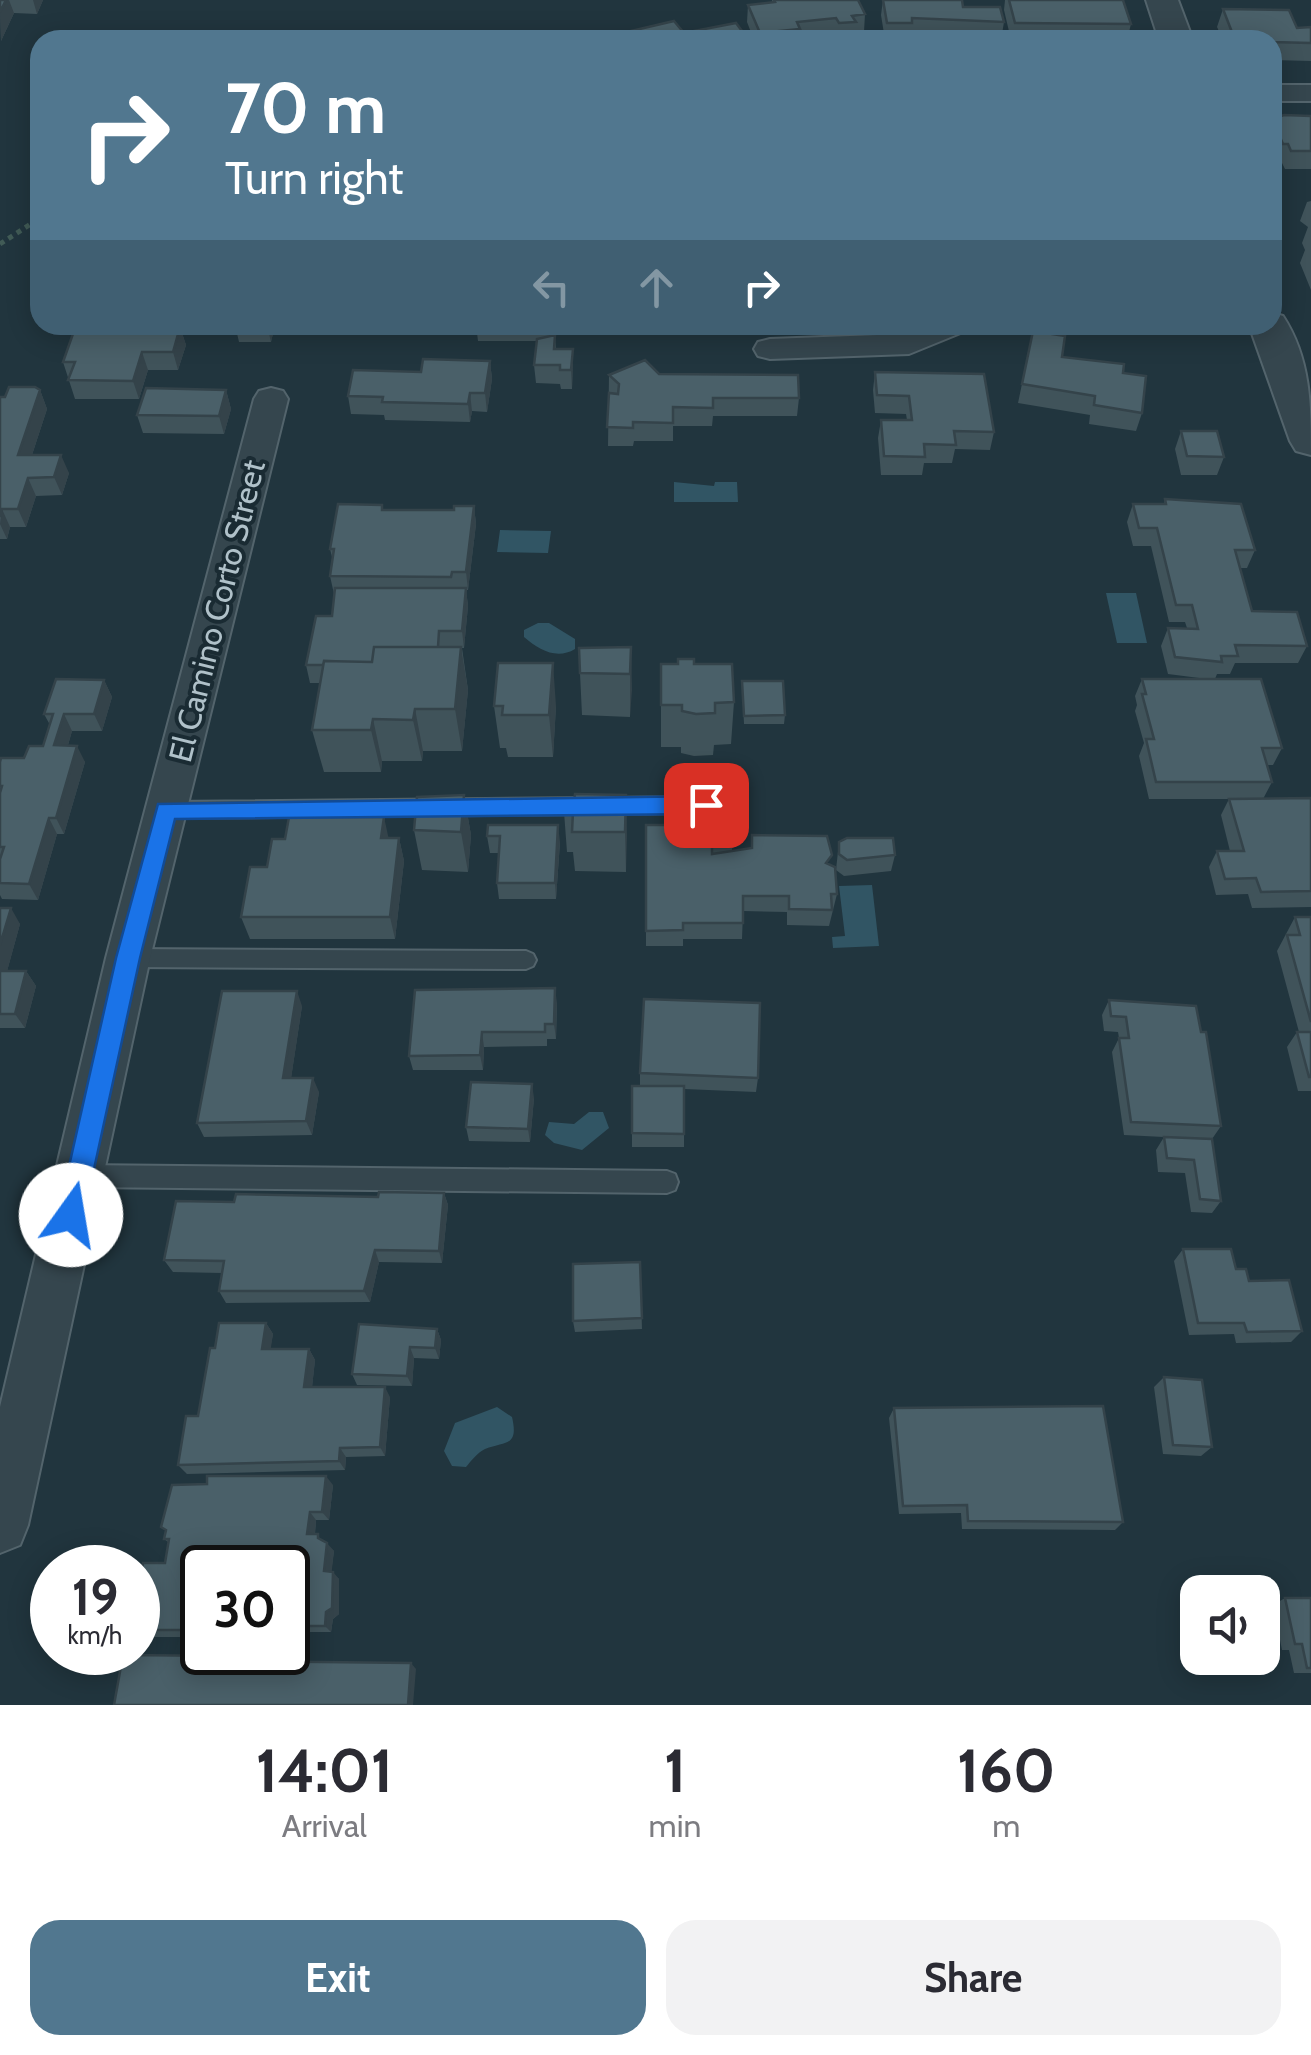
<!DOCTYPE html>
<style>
body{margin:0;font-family:Cabin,sans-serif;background:#f2f2f3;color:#2b2b33;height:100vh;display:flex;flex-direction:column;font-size:38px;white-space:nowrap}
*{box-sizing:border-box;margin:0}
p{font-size:32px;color:#7c7c81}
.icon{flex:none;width:55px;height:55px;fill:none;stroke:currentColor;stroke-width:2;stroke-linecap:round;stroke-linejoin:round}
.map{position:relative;height:1705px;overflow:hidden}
.side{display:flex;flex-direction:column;background:#fff;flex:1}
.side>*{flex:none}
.hud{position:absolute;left:30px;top:30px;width:1252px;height:305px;border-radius:30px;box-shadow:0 5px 25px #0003;background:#51778f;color:#fff;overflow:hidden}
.controls{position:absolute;left:1180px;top:1575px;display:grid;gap:20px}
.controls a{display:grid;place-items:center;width:100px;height:100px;border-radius:20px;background:#fff;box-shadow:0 5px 25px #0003;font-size:50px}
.speed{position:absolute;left:30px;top:1545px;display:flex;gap:20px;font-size:50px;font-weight:700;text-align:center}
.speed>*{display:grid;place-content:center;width:130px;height:130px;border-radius:50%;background:#fff;box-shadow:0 5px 25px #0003;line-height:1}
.speed small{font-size:25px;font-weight:400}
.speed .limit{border:5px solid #111;border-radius:15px;background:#fff;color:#111}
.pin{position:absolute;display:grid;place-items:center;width:85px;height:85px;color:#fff;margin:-42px;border-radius:20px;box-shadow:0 5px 15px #0006}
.me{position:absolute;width:110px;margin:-55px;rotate:13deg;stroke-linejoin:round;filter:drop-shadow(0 0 8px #0008)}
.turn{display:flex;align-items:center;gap:35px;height:210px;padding:0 30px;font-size:45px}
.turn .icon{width:130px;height:130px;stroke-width:2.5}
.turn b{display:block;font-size:70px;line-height:85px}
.lanes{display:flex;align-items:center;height:95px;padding:0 30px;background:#0003;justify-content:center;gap:50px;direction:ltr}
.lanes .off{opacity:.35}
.eta{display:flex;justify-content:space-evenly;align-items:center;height:170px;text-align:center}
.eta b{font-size:60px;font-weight:700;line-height:70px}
.button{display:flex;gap:20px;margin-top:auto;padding:20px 30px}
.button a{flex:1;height:115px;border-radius:30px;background:#51778f;color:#fff;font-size:40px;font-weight:700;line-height:115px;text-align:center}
.button a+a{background:#f2f2f3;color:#2b2b33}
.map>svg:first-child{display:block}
.water{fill:#315564}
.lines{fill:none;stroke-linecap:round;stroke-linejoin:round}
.service-casing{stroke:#53646c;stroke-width:4}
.minor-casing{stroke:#53646c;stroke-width:4}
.tertiary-casing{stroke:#53646c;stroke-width:4}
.path{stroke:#415b56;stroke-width:5;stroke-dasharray:5 5;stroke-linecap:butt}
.service{fill:#35464e;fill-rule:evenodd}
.minor{fill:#35464e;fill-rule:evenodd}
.tertiary{fill:#35464e;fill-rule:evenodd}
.wall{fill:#40535a}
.shaded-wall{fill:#34434a}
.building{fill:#4a6069;stroke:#34434a;stroke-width:2.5}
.route{fill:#1a73e8;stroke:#114b97;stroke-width:2.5}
.labels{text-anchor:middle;stroke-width:8;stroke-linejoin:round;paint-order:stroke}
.street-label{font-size:32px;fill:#b0c1c9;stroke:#1a2b33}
</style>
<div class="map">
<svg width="1311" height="1705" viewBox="0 0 1311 1705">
<rect width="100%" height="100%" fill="#21353e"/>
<path class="water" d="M674 482 714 486 715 482H737L738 502H674Z
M500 530 551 531 548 553 497 552Z
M1106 593H1136L1147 643H1117Z
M538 623H549L575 639V649C557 660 539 650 524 637V630Z
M872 885 879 946 833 948 832 937 845 936 839 886Z
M589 1112H603L609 1128 582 1150 554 1143 545 1135 549 1122 574 1124Z
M497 1407 512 1417C519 1447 505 1441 485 1449 478 1452 471 1461 466 1467L452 1466 444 1451 455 1423Z"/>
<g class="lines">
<g class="service-casing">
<path id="service" d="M706 797 713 799 716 805 713 811 706 813 166 818 159 816 156 810 159 804 166 802Z
M128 949 526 951 533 954 536 960 533 966 526 969 128 967 121 964 118 958 121 952Z
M80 1165 667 1171 675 1174 678 1182 675 1190 667 1193 80 1187 72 1184 69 1176 72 1168Z"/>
</g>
<g class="minor-casing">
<path id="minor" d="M1272 85H1311V101H1272Z
M924 325H968L963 332 909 354 770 359 758 356 754 349 758 342 770 339 904 334Z
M271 388 283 391 288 399 150 958 28 1525 20 1545 0 1553V1407L106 958 254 399 259 391Z"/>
</g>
<g class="tertiary-casing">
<path id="tertiary" d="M1146 0H1178L1193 40H1159Z
M1272 313 1283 316C1311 359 1311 406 1311 455L1296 451 1290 441 1249 325H1272Z"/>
</g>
<path class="path" d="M0 244 40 218"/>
<use href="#service" class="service"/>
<use href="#minor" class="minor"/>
<use href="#tertiary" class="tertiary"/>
</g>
<path class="wall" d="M0 0H43L37 14 14 13 1 41Z
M772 0H858L865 14 864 32 854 33V40H837L835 36 800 40H754L747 22 748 5 772 2Z
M883 0 963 7 1004 22 1001 40 910 36V40H885L881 15Z
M1005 0H1123L1131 24 1127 40H1011L1004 10Z
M1223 9 1297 28 1311 27V61L1272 60V40H1223L1217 27Z
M1311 116V169H1285L1282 163H1276L1272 153V119Z
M1311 201V290L1300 263 1305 250 1302 243 1308 227 1300 221 1307 202Z
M235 325H275L271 342H239Z
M476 325H554L553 336 555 335 556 349H573L572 389H561L560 384 536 383 534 365 537 341H478Z
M585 325H657L656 332H586Z
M180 327 186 345 178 370H148L139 399H75L63 362Z
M1033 331 1062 357 1142 413 1136 431 1089 424 1090 415 1018 403Z
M490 361 492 379 487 412 472 411 470 422 385 420 384 415 351 414 348 396 421 372Z
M875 372 994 432 990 450 955 449 952 463H924L922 475H881L878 438 881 420H907L906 414 875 413 873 390Z
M659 374 799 398 797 416H713L712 426H673V441H634L633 446H608L609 375Z
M40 390 47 409 32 455 69 473 62 495 36 496 26 527H10L7 539H0V397Z
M226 390 231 409 224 434 143 433 137 415Z
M1181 431 1224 457 1217 475H1181L1175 449Z
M1165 499 1255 550 1247 568H1240L1252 611 1307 646 1298 663H1235L1230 674H1217L1215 679 1282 748 1273 765H1267L1272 782 1263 799 1311 798V907L1252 908 1248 894 1216 895 1209 867 1217 851H1230L1221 815 1229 799H1149L1139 756 1144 743 1135 711 1137 705 1135 696 1142 679H1207L1168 674 1161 646 1168 628H1187L1185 622H1169L1151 546H1133L1127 522 1133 504H1164Z
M382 505 383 510H454L474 506 476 524 468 590H466L468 606 464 648H462L468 690 462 751H423L422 761H382L381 772H324L312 730 320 683H310L306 665 332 616 334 594 330 576 333 561 330 549Z
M631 647 630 717 582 715 580 673Z
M661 664H694L734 702 731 744 714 745 713 755 694 756 681 753V747H661Z
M104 680 112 697 102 731H72L68 745 85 762 64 834H57L38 900 2 899 0 895V762L24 758 43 746 50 725 44 714Z
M742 681 785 715 784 724H744Z
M494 706H556L553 757H508L506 748H500Z
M464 795 471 835 468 872 422 870 414 830Z
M626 795V872L575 871 573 852H567L564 812Z
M488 825 560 842 556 899H499L497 883 499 853H490L487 836Z
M646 825 711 836H732V851L751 848 752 835 830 865 837 894 829 926 787 925V912L743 911 742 939H683V946H646Z
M389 838H399L404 861 395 939H250L241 917 267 867Z
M839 842 895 855 891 871 844 876 836 870Z
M0 908 20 924 7 971H26L36 986 25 1028H0Z
M1295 917H1311V1091H1298L1287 1047 1297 1032H1299L1277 951Z
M1109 1000 1201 1032 1221 1126 1212 1139 1221 1201 1212 1213 1191 1212 1185 1173 1158 1172 1156 1150 1164 1137 1124 1135 1112 1052 1119 1038 1118 1032 1104 1031 1102 1015Z
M557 1003 556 1039H547V1046L484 1047 483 1070H413L409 1056Z
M302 1006 291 1078 319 1092 312 1135 204 1137 197 1123Z
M640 1073 758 1078 756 1092 684 1089V1147H632V1086H640Z
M534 1098 530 1142 469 1141 466 1127Z
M444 1193 448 1205 442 1263 379 1262 370 1302 226 1303 219 1291 222 1273 173 1272 164 1260 234 1202Z
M1183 1249 1236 1269 1302 1331 1291 1342 1236 1343 1234 1334 1189 1335 1174 1261Z
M640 1262 642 1329 575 1332 573 1321Z
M266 1323 273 1334 270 1349H309L315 1360 312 1387 390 1397 385 1456 346 1457 345 1470 187 1474 178 1465 198 1416 215 1348Z
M437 1329 441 1340 439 1359 414 1358 412 1386 357 1385 352 1374Z
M1164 1377 1212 1447 1201 1456 1163 1454 1154 1387Z
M894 1408 1123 1522 1115 1530 962 1529 961 1513 899 1514 889 1418Z
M333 1485 329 1520H316L315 1534 334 1551 331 1572 339 1579V1614L333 1619 331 1632H300L299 1637H288V1568H202V1637H141L138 1635V1591L165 1563 168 1542 164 1539Z
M1285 1598H1311V1673H1294L1289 1650H1282L1273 1605Z"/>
<path class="shaded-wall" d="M6 0H9L14 13 1 41 0 12Z
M33 0H43L37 14Z
M267 325H275L271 342Z
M180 327 186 345 178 370 173 352Z
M573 349V368L572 389 571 370Z
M142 352 148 370 139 399 133 381Z
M490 361 492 379 487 412 485 393Z
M40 390 47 409 26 473 18 455Z
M226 390 231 409 224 434 219 416Z
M470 393 472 411 470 422 468 404Z
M61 455 69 473 62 495 54 477Z
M28 478 36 496 26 527 18 509Z
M474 506 476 524 468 590 466 572Z
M2 509 10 527 7 539 0 524Z
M466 588 468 606 464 648 462 631Z
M461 647 468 690 462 751 455 709Z
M631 647 632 690 630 717V674Z
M553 663 556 706 553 757 549 715Z
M104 680 112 697 102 731 94 714Z
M415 709 423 751 422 761 413 720Z
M64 714 72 731 63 762 54 745Z
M373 719 382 761 381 772 371 730Z
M77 746 85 762 64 834 56 818Z
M464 795 471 835 468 872 461 832Z
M626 795 627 835 626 872 625 832Z
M384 817 389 840 381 838Z
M49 818 57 834 38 900 29 884Z
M558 825 560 842 556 899 555 883Z
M399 838 404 861 395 939 390 917Z
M11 908 20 924 3 986 0 982V945Z
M26 971 36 986 25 1028 15 1014Z
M555 988 557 1003 556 1039 554 1024Z
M297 991 302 1006 289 1092 283 1078Z
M482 1032 484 1047 483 1070 480 1055Z
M313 1078 319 1092 312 1135 306 1121Z
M532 1084 534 1098 530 1142 528 1129Z
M444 1193 448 1205 442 1263 439 1251Z
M375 1250 379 1262 370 1302 364 1291Z
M266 1323 273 1334 269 1360 262 1349Z
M437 1329 441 1340 439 1359 435 1348Z
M410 1347 414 1358 412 1386 407 1376Z
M309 1349 315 1360 311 1397 304 1387Z
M385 1387 390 1397 385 1456 380 1447Z
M340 1448 346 1457 345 1470 339 1461Z
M326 1476 333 1485 329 1520 322 1512Z
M310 1512 316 1520 314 1542 307 1534Z
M327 1543 334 1551 331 1578 324 1571Z
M333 1572 339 1579V1614L333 1619 331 1632 325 1626Z
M411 1663 416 1669 413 1705H408Z"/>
<path class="building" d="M0 0H6L0 12Z
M774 0H858L865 14 852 16 856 22 839 23 836 18 797 22 800 29 760 33 748 5 775 2Z
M883 0H962L963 7H1000L1004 22 912 18V23H887Z
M1009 0H1123L1131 24 1015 23Z
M1223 9 1289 10 1297 28 1311 27V43L1272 42V40H1235Z
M674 21 684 33 736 23 748 39 622 40 618 34Z
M604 36 607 40H588Z
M1284 115 1311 116V151H1291L1288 144H1283L1276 128H1272V119Z
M180 327 173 352H142L133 381 68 380 75 362H63L75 328Z
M1033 331 1065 336 1062 357 1124 364 1123 373 1146 376 1142 413 1094 405 1095 396 1022 384Z
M555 335 554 349H573L571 370H560V365H534L537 339Z
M423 359 490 361 485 393H470L468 404 382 402 383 397 348 396 353 370 421 372Z
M645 360 659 374 798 375 799 398H713V408L673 407V423L633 422V428L607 427 609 393 618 394 619 384 609 375Z
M875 372 984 374 994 432 954 431 956 445 924 444 925 457 884 456 881 420H912L909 396 877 395Z
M9 387H35L40 390 18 455H61L54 477 28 478 18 509H2L0 517V397H5Z
M146 388 226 390 219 416 137 415Z
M1181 431H1217L1224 457 1187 456Z
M1165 499 1241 504 1255 550H1235L1252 611 1297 612 1307 646 1235 645 1238 656H1221L1222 662 1175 657 1168 628 1198 629 1192 605H1176L1157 528H1139L1133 504H1166Z
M338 504 382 505V510H454V506H474L466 572H452L451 577 330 576 334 549H330Z
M335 588H466L462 631H439L438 647H374L372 662 324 661 323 665H306L316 616H332Z
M374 647H461L455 709H415L413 720 373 719 371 730H312L324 661 372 662Z
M631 647 630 674 580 673 579 648Z
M678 659H694V664H732L734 702 715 703V713L696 714 682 711V705H661V664H678Z
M498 663H553L549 715H502L503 706H494Z
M56 679 104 680 94 714H64L54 745 77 746 56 818H49L29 884 0 883V859L4 847H0V793L2 786H0V762L1 758H24L29 746H43L53 714H44Z
M1142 679H1261L1282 748H1262L1272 782H1156L1146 739H1154L1142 694H1146Z
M742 681H783L785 715 744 716Z
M575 794 626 795 625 832H572L573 812H564L565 801H574Z
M464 795 461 832 414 830 417 797Z
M1311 798V891L1261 892 1256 878 1225 879 1217 851H1244L1229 799Z
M289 817H384L381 838H399L390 917H241L250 867H267L272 839H285Z
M488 825H558L555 883H497L500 836H487Z
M646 825H711V836H732V847H712V854L752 848V835L827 836 832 855 826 863 835 867 837 894H831L832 910 789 909V896H743V923H683V930L646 931Z
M847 838H893L895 855 847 860 839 854V842Z
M0 908H11L0 945Z
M1295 917H1311V1022L1287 935H1300Z
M0 971H26L15 1014H0Z
M555 988 554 1024H545V1032H482L480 1055 409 1056 415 990Z
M222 991H297L283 1078H313L306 1121 197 1123Z
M644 999 760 1003 758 1078 640 1073Z
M1109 1000 1196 1006 1201 1032H1206L1221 1126 1131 1122 1119 1038H1129L1126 1017 1111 1016Z
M1297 1032H1311V1077H1309Z
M471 1082 532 1084 528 1129 466 1127Z
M632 1086H684V1134L632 1133Z
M1164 1137 1212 1139 1221 1201 1200 1199 1194 1160 1167 1158Z
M379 1192 444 1193 439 1251 375 1250 364 1291H219L224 1261 164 1260 176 1201 234 1202 236 1194 378 1197Z
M1183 1249H1231L1236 1269H1246L1249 1281 1289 1280 1302 1331 1247 1332 1244 1323H1198Z
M640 1262 642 1318 573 1321V1264Z
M219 1323H266L262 1349H309L304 1387H385L380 1447 340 1448 339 1461 178 1465 186 1416H198L210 1348H215Z
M359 1324 437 1329 435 1348 410 1347 407 1376 352 1374Z
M1164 1377 1202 1380 1212 1447 1173 1445Z
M1103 1406 1123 1522 968 1521 967 1505 903 1506 894 1408Z
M207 1476H326L322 1512H310L307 1534H318V1538L327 1543 324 1571 333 1572 332 1608 326 1612 325 1626H293L292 1630H288V1568H202V1630H138V1591L143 1563H165L169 1539H164L166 1530 161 1527 172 1485 207 1484Z
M1285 1598H1311V1668H1307L1302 1644H1295Z
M123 1655 227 1656 226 1661 411 1663 408 1705H114Z"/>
<path class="route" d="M706 796 717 805 706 814 175 819 140 958 84 1215 81 1224 71 1228 62 1224 58 1215 116 958 158 804Z"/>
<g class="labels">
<g class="street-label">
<text transform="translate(217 611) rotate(-76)" y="11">El Camino Corto Street</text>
</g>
</g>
</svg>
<div class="controls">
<a><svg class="icon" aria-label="sound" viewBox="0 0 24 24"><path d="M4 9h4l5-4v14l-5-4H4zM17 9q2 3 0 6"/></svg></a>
</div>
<div class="speed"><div>19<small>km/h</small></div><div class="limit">30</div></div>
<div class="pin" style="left:706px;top:805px;background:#d93025"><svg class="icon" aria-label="arrive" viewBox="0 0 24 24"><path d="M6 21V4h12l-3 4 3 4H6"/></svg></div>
<svg class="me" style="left:71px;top:1215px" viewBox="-20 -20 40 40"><circle r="19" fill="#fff"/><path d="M0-13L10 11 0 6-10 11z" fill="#1a73e8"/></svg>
<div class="hud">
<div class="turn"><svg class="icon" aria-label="right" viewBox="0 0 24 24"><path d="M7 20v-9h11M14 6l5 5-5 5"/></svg><div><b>70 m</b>Turn right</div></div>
<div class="lanes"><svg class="icon off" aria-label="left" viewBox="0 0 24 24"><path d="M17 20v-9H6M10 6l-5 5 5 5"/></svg><svg class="icon off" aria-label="ahead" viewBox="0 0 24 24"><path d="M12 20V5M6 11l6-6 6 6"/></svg><svg class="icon" aria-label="right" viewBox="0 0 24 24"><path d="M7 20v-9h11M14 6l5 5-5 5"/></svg></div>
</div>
</div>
<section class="side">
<div class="eta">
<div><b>14:01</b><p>Arrival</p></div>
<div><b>1</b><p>min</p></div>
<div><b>160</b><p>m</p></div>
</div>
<div class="button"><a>Exit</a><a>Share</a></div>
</section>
